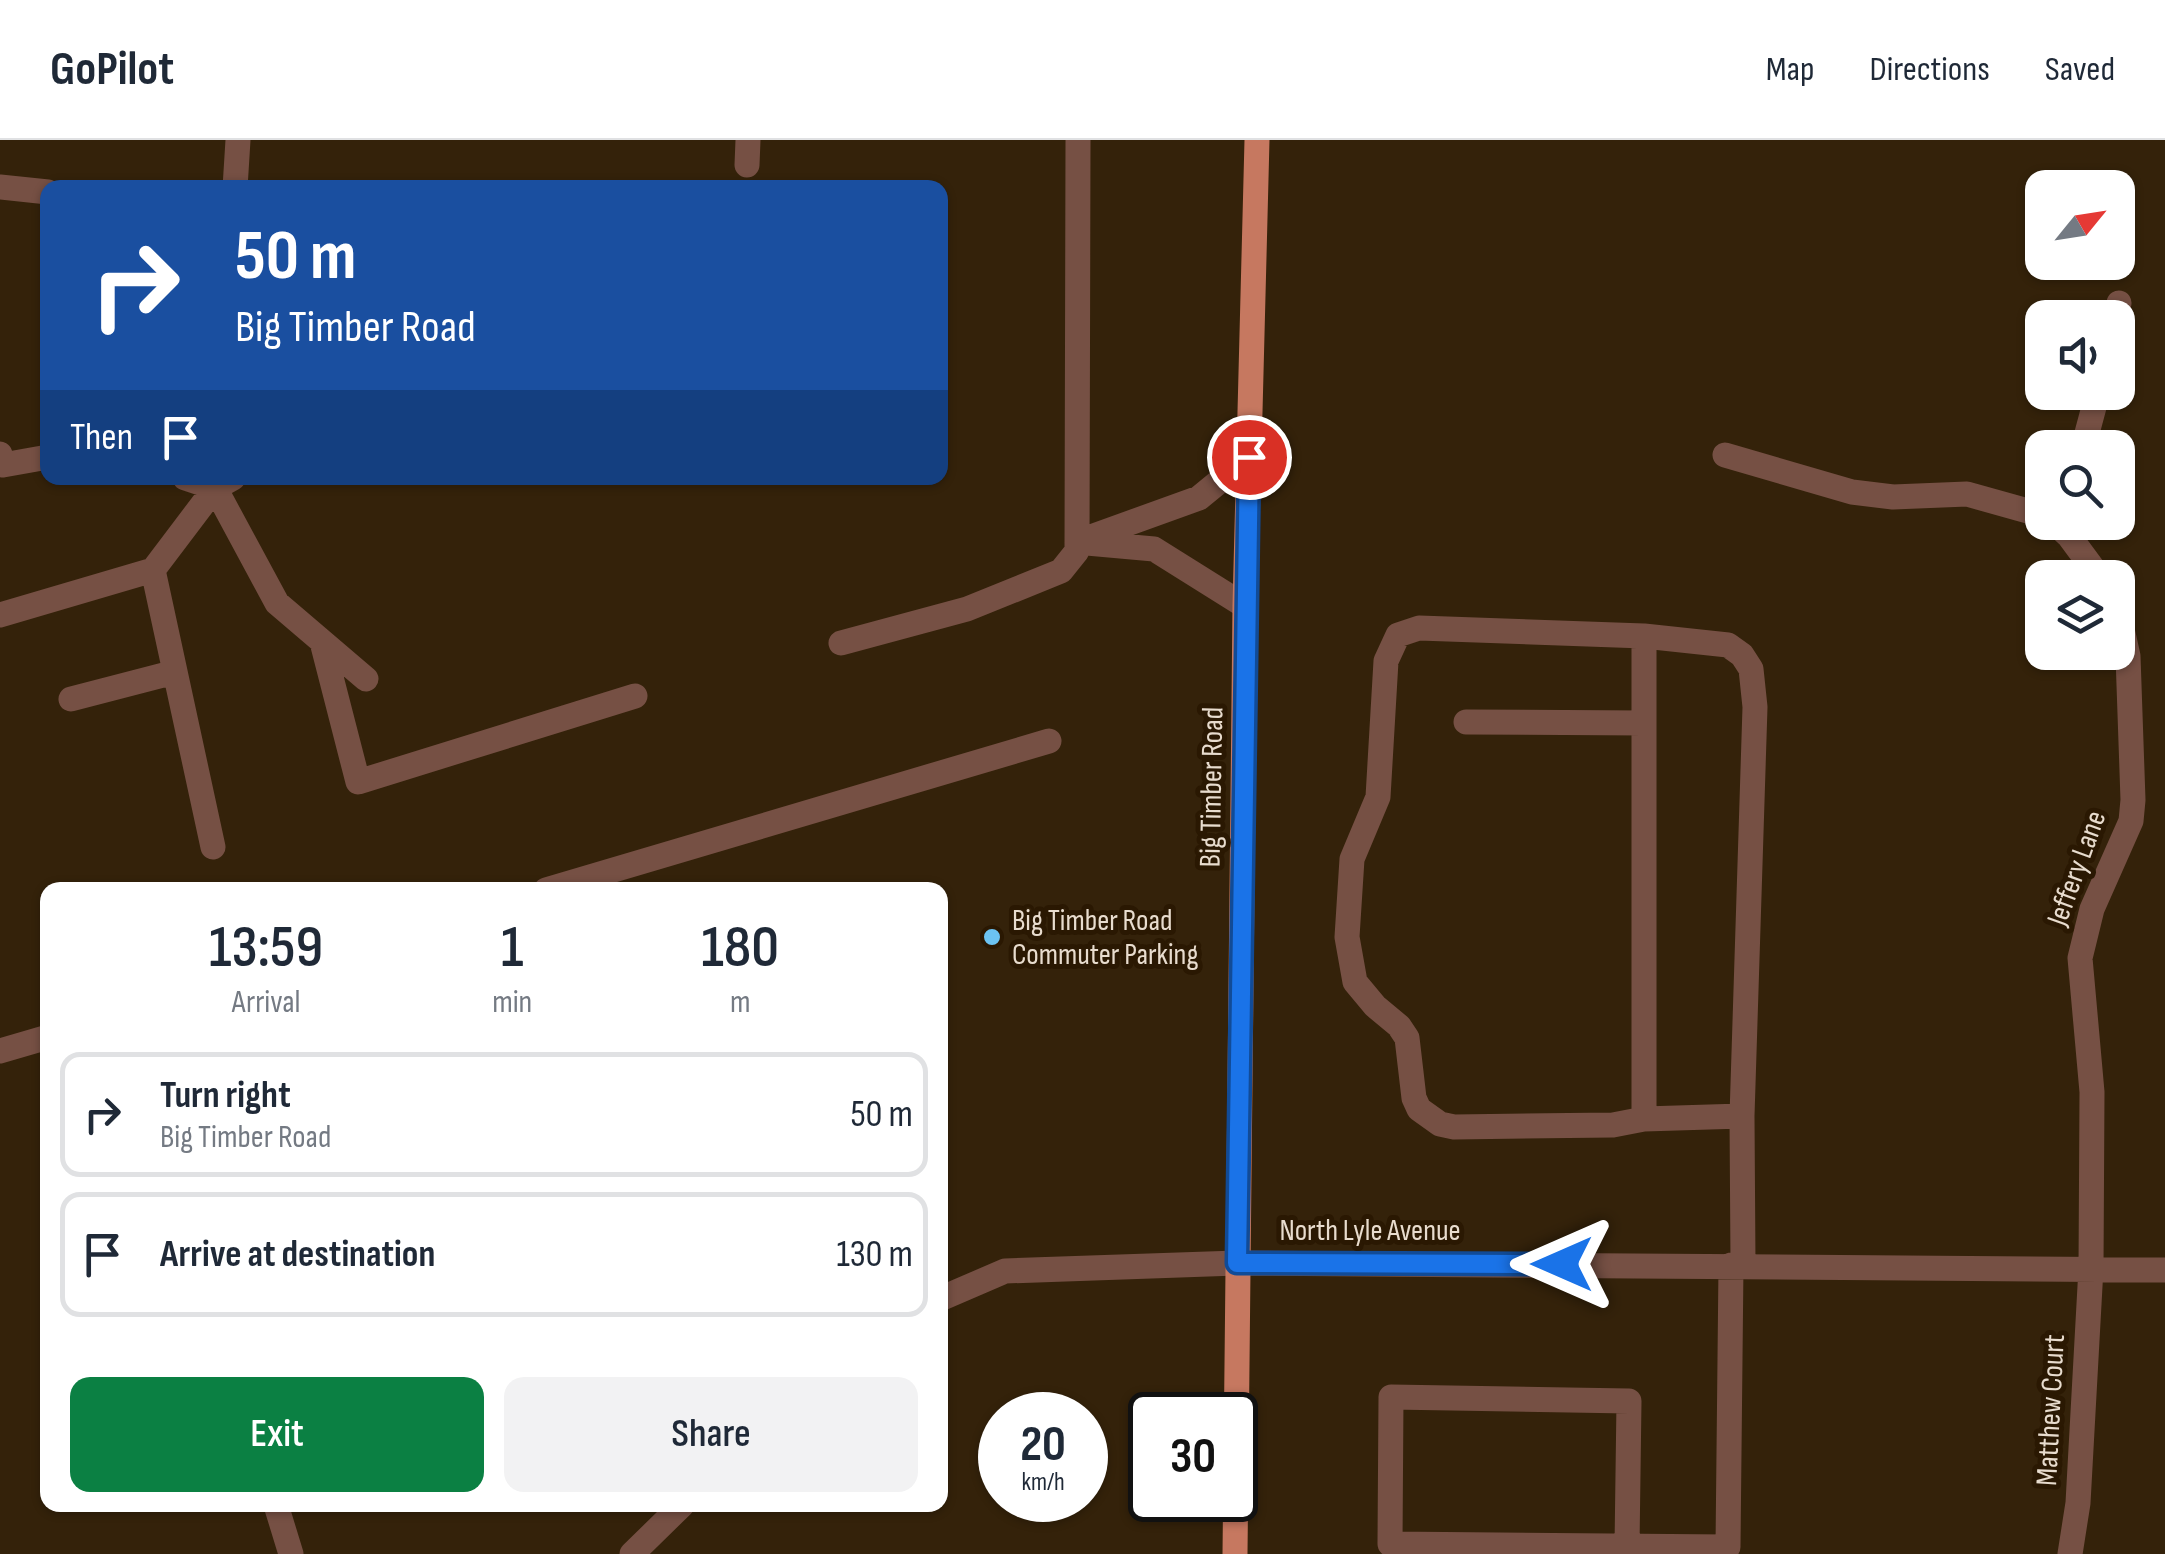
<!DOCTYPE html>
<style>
body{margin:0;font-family:"Sofia Sans Condensed",sans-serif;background:#f2f2f3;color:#1f2937;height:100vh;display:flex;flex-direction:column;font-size:38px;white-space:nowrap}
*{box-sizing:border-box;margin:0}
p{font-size:32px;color:#747a83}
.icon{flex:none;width:55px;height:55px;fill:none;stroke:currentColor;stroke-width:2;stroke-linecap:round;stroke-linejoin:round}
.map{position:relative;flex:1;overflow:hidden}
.side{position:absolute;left:40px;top:742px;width:908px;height:630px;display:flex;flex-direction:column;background:#fff;border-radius:20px;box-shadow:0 2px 8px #0004}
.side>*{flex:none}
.guide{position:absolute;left:40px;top:40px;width:908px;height:305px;border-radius:20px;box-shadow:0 2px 8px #0004;background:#1a4fa0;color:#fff;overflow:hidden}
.needle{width:65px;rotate:60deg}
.tools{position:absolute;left:2025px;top:30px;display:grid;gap:20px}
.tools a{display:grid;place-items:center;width:110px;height:110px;border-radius:20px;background:#fff;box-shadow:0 2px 8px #0004;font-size:50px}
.speed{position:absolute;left:978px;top:1252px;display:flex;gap:20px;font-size:50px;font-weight:700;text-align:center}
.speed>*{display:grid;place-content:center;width:130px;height:130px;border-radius:50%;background:#fff;box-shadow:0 2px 8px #0004;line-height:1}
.speed small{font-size:25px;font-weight:400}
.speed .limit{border:5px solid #111;border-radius:15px;background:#fff;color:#111}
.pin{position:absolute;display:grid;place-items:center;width:85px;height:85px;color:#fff;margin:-42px;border:5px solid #fff;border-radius:50%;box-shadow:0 2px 10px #0007}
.me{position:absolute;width:110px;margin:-55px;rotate:270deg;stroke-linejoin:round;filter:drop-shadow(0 0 8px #0008)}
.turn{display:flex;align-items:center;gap:35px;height:210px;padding:0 30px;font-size:45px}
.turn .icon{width:130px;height:130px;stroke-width:2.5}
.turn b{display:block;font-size:70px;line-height:85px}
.then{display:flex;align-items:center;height:95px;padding:0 30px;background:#0003;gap:20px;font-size:38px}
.eta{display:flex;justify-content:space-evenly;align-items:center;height:170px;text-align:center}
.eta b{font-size:60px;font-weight:600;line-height:70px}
.primary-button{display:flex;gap:20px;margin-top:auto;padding:20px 30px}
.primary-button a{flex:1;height:115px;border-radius:20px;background:#0b8043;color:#fff;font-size:40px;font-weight:600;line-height:115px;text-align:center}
.primary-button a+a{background:#f2f2f3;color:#1f2937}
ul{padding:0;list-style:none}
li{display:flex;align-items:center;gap:30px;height:125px;margin:0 20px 15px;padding:0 10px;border:5px solid #e0e1e3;border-radius:20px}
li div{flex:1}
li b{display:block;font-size:38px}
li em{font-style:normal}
header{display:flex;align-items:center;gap:60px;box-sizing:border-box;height:140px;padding:0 50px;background:#fff;border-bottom:2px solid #e0e1e3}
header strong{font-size:48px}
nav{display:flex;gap:55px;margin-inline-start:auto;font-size:35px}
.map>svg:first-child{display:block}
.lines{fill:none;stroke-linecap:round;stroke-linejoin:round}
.minor{stroke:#765044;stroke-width:25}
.major{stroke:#c67860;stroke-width:25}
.route-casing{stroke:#114b97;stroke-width:25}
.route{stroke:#1a73e8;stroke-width:18}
.poi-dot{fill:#6cc3f2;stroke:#2a1802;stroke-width:4}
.labels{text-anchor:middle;stroke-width:10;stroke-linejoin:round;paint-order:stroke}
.street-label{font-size:30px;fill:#e8dcce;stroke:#2a1802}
.poi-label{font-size:30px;fill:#e8dcce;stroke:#2a1802;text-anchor:start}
</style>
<header>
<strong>GoPilot</strong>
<nav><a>Map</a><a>Directions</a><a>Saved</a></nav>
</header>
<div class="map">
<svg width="2165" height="1414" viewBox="0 0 2165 1414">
<rect width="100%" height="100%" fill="#34220a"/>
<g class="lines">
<path class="minor" d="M747 25 748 0
M0 47 48 52
M235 48 238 0
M2116 178 2119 163
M2083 308 2098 252
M0 314 3 325 48 317
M1725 315 1852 352 1893 357 1967 354 2042 375
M185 338 215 348 277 463 366 539
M2054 382 2069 396 2100 438
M1077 402 1199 358 1249 317
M1087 403 1154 409 1245 466
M153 430 213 707
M0 475 153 430 215 348 233 338
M1644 496V979L1613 985 1454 987 1440 984 1419 969 1414 958 1407 898 1399 886 1375 866 1355 842 1347 797 1352 719 1378 657 1386 521 1398 495 1419 488 1644 496 1728 505 1742 515 1751 529 1755 567 1742 976 1743 1124
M322 502 358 642 635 556
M841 503 967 469 1061 431 1077 411 1078 0
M71 559 175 532
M1466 582 1644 583
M546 750 1049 601
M0 911 48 897
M1644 979 1742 976
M940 1159 1005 1131 1237 1123 2165 1130
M276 1365 291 1414
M1627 1407 1629 1261 1391 1257 1390 1404 1728 1407 1731 1125
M632 1414 682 1365
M2070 1414 2078 1363 2091 1128 2092 952 2080 818 2092 769 2131 681 2133 660 2128 516 2118 471"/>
<path class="major" d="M1235 1414 1245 466 1257 0"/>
</g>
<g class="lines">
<g class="route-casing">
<path id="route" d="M1249 317 1237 1123 1562 1124"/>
</g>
<use href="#route" class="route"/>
</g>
<circle class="poi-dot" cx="992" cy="797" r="10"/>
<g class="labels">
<g class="street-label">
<text transform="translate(1211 647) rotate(-89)" y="10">Big Timber Road</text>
<text transform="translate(2076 728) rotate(-70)" y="10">Jeffery Lane</text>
<text x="1370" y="1100">North Lyle Avenue</text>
<text transform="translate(2050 1270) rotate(-87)" y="10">Matthew Court</text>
</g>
<g class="poi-label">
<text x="1012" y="790">Big Timber Road<tspan x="1012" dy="34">Commuter Parking</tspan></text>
</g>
</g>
</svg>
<div class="tools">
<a><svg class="needle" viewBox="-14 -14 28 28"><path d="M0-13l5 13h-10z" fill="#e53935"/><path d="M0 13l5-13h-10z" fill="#747a83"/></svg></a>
<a><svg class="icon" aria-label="sound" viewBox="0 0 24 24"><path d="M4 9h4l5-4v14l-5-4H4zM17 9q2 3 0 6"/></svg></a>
<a><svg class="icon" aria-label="search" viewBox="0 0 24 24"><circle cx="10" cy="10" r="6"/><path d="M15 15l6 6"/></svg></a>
<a><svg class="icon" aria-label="layers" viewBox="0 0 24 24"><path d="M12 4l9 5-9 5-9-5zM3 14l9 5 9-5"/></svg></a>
</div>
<div class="speed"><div>20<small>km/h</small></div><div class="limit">30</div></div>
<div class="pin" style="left:1249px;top:317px;background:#d93025"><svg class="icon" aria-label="arrive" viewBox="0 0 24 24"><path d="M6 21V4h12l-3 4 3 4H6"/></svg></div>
<svg class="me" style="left:1562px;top:1124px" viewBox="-20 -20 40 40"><path d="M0-17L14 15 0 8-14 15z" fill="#1a73e8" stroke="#fff" stroke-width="4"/></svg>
<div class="guide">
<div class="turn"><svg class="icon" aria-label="right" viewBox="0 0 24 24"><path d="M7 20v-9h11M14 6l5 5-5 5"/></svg><div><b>50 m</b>Big Timber Road</div></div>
<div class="then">Then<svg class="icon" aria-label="arrive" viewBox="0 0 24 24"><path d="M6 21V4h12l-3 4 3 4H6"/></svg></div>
</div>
<section class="side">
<div class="eta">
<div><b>13:59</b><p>Arrival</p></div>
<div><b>1</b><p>min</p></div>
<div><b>180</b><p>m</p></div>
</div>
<ul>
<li><svg class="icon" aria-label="right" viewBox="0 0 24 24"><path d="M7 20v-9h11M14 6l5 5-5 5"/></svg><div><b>Turn right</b><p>Big Timber Road</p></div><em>50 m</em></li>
<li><svg class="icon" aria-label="arrive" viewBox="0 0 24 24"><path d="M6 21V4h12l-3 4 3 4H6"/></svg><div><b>Arrive at destination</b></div><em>130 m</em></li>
</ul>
<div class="primary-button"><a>Exit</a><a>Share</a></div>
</section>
</div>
